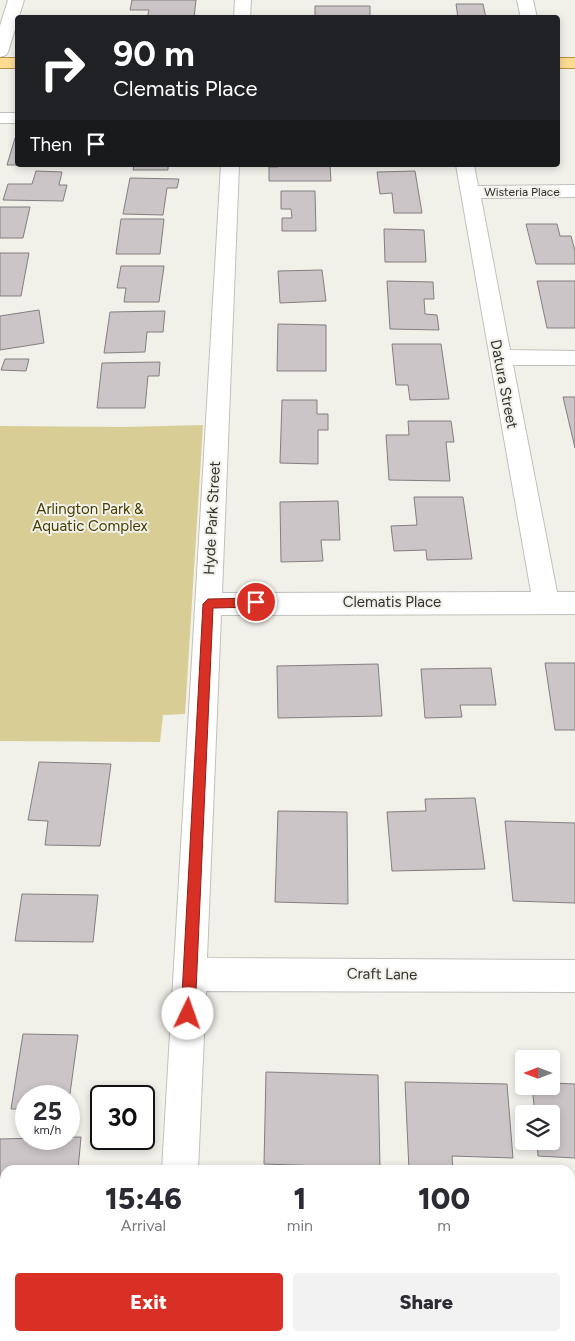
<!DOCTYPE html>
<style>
body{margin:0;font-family:Figtree,sans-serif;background:#f2f2f3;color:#2b2b33;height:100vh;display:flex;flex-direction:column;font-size:19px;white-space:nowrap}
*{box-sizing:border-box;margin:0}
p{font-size:16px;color:#7c7c81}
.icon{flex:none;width:28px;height:28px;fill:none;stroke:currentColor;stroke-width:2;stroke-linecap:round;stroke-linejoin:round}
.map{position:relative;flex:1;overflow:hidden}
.drawer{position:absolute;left:0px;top:1165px;width:575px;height:176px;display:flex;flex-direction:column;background:#fff;border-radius:15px 15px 0 0;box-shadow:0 2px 8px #0003}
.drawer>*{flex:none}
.hud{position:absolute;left:15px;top:15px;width:545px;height:152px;border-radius:5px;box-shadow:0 2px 8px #0003;background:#202124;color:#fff;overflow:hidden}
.needle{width:32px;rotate:270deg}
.controls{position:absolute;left:515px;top:1050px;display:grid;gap:10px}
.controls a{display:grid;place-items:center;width:45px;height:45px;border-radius:5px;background:#fff;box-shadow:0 2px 8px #0003;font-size:25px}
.speed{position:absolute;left:15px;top:1085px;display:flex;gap:10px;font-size:25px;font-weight:700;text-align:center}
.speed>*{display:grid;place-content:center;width:65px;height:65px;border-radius:50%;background:#fff;box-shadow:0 2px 8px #0003;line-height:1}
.speed small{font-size:12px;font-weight:400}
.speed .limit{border:2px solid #111;border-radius:8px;background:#fff;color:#111}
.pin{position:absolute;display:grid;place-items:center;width:42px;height:42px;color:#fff;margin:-21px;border:2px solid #fff;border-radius:50%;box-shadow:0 1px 5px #0007}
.me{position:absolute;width:55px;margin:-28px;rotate:3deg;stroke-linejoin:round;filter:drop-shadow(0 0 4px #0008)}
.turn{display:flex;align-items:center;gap:18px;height:105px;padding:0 15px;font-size:22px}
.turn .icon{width:65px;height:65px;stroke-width:2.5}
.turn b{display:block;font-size:35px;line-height:42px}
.then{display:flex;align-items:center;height:48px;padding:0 15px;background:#0003;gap:10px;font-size:19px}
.eta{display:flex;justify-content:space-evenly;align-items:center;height:85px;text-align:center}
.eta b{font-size:30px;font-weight:800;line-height:35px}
.button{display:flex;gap:10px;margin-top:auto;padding:10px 15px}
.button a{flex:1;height:58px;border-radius:5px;background:#d93025;color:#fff;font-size:20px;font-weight:800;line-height:58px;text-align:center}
.button a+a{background:#f2f2f3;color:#2b2b33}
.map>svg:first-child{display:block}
.green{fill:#d7cd95}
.building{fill:#ccc5c8;stroke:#847e80}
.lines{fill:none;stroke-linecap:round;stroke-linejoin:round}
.minor-casing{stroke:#c1c0ba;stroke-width:2}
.major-casing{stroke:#b79042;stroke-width:2}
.minor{fill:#fff;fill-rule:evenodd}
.major{fill:#fedb93;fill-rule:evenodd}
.route{fill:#d93025;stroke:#8d1f18}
.labels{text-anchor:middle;stroke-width:4;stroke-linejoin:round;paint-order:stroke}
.far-street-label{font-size:12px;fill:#333230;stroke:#f1f0e9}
.street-label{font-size:15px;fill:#333230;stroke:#f1f0e9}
.park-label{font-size:15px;fill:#463d01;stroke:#f1f0e9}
</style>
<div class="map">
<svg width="575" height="1341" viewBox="0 0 575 1341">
<rect width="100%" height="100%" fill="#f1f0e9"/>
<path class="green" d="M203 425 185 714 163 715 160 742 0 741V426L126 427Z"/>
<path class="building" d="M132 0H196L194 18H147L149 10H130Z
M456 4H483L486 18H458Z
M315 6H370V16L380 18H307L315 16Z
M15 138H18V165H42H7Z
M134 165H168V170H133Z
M278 165H330L331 181H269V167H278Z
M36 171 62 172 59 185H67L63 201 3 200 8 184H32Z
M415 171 422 213H394L392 193 380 194 377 172Z
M130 178 179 179 177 188H167L163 215 123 214Z
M281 191H315L316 231H282V218H292L291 209H281Z
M0 207H30L23 238H0Z
M121 219H164L160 254H116Z
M526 224H557L560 236H571L575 251V264H536Z
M384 229 424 230 426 262H385Z
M0 253H29L21 296H0Z
M121 266H164L159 302H124L126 288H117Z
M322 270 326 301 280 303 278 271Z
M387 281 433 282 434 299H424L425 314 437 315 439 330 390 329Z
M537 281H575V328H547Z
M39 310 44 343 0 350V316Z
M165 311 163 332H147L145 352 104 353 110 312Z
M278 324 326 325V371H277Z
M392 344H441L449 399 410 400 408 385H396Z
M5 359H29L26 371 1 370Z
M160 362 159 376H148L145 408H97L102 363Z
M563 397H575V448Z
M282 400H317V414H328V430H318V464L280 463Z
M408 421H451L454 442H446L450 481 389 480 386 435H409Z
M414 497H463L472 559 427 560 426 550 394 551 391 526 417 525Z
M338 501 340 540H321L323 561 281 562 280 502Z
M545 663H575V730H555Z
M378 664 382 716 278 718 277 666Z
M491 668 496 705H460L462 717 425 718 421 669Z
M39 762 111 764 100 846 45 845 48 821 28 820Z
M475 798 485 869 392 871 387 812 426 811 425 799Z
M278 811 347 812 348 904 275 902Z
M505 821 575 823V903L513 901Z
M22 894 98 895 93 942 15 941Z
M23 1034 78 1035 69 1101V1096H26V1109H11Z
M266 1072 378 1075 380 1168 264 1164Z
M405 1082 507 1084 513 1158 452 1156 453 1170H409Z
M551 1083 575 1084V1158L538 1156 537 1141H551V1114H535L532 1086H551Z
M81 1137 78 1170H5V1214H0V1139Z
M0 1336H35L34 1341H0Z"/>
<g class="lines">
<g class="minor-casing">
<path id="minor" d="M8 0H24L8 52 6 55 0 57V26Z
M235 0H251L250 18H234Z
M517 0H533L537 18H521Z
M0 113H18V123H0Z
M221 165H239L222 593 531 592 456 165H474L478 186 575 185V197L481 198 510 350 575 351V365H513L557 592H575V614L221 615 207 958 575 960V992L206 991 198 1170H162Z
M153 1336H193V1341H153Z"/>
</g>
<g class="major-casing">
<path id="major" d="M0 58H18V68H0Z
M558 58H575V68H558Z"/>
</g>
<use href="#minor" class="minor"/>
<use href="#major" class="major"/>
</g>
<path class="route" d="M256 598 262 602 256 607 213 608 195 1014 193 1018 188 1020 183 1018 181 1014 203 604 208 599Z"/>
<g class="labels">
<g class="far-street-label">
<text x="522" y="196">Wisteria Place</text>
</g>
<g class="street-label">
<text transform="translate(504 384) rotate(79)" y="5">Datura Street</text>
<text transform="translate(212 518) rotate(-87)" y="5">Hyde Park Street</text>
<text x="392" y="607">Clematis Place</text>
<text transform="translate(382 974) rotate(1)" y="5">Craft Lane</text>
</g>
<g class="park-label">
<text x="90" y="514">Arlington Park &amp;<tspan x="90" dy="17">Aquatic Complex</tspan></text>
</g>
</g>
</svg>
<div class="controls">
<a><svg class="needle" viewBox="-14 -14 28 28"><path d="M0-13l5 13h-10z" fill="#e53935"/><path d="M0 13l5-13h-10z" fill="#7c7c81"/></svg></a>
<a><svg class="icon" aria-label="layers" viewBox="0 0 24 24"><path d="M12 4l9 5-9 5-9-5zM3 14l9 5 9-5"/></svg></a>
</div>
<div class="speed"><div>25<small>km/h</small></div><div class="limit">30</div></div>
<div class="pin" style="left:256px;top:602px;background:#d93025"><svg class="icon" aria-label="arrive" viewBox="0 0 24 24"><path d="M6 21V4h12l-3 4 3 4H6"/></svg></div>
<svg class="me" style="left:188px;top:1014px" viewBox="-20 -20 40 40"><circle r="19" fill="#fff"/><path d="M0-13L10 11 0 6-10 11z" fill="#d93025"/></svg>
<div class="hud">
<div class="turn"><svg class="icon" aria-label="right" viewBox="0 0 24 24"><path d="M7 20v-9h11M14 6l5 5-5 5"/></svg><div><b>90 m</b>Clematis Place</div></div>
<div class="then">Then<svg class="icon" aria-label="arrive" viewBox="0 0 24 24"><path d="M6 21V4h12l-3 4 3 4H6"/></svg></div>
</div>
<section class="drawer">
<div class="eta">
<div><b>15:46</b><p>Arrival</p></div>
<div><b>1</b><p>min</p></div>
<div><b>100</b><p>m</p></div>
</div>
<div class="button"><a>Exit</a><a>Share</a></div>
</section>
</div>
